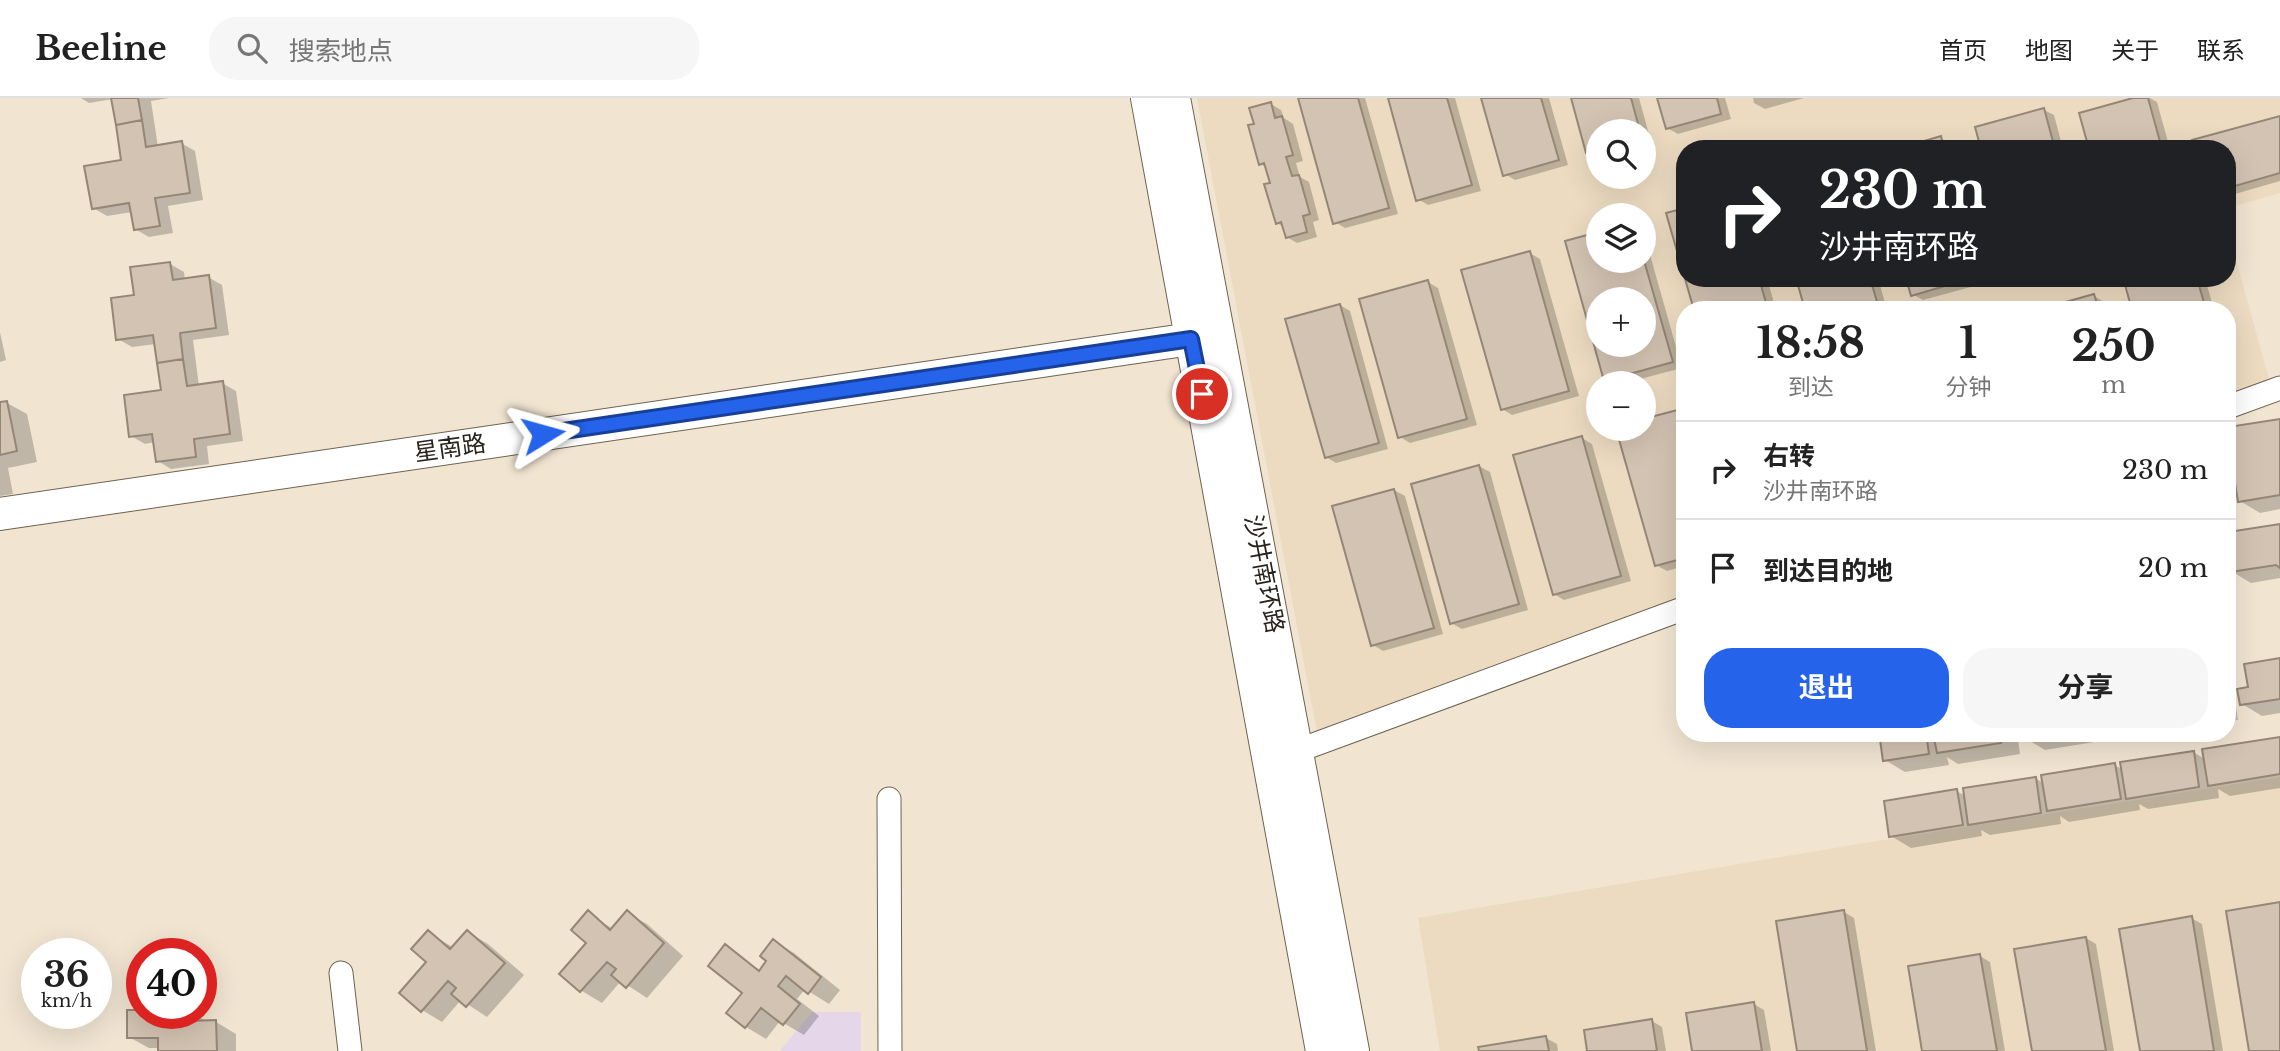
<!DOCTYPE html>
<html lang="zh">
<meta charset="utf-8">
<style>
body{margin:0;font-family:"Libre Baskerville","Noto Sans SC",serif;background:#f6f6f6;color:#222;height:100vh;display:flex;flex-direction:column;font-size:26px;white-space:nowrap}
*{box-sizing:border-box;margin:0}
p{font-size:23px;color:#767676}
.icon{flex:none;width:38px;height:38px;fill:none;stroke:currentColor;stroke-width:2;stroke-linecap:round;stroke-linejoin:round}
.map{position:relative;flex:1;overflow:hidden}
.side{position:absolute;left:1676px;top:203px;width:560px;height:441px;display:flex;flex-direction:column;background:#fff;border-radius:28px;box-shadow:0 7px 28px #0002}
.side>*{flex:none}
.guide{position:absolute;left:1676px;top:42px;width:560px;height:147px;border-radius:28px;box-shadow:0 7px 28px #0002;background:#202124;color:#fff;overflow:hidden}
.controls{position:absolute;left:1586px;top:21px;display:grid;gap:14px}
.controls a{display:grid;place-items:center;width:70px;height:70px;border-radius:50%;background:#fff;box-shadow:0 7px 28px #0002;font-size:35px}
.speed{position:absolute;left:21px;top:840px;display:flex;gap:14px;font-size:35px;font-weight:700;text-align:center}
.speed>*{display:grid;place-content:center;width:91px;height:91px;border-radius:50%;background:#fff;box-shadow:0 7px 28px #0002;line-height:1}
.speed small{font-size:18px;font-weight:400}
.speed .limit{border:10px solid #d22;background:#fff;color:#111}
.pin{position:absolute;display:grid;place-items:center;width:60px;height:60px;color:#fff;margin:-30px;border:4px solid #fff;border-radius:50%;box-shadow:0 2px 7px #0007}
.me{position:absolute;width:77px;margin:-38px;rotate:82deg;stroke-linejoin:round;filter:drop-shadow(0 0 5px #0008)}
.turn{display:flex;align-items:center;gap:24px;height:147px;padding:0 28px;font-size:32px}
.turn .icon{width:91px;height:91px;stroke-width:2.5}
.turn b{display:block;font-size:49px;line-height:60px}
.eta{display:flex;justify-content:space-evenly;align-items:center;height:119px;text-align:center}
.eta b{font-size:42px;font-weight:700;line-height:49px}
.button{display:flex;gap:14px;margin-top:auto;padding:14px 28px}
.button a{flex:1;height:80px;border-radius:28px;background:#2563eb;color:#fff;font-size:28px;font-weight:700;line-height:80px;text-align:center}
.button a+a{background:#f6f6f6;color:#222}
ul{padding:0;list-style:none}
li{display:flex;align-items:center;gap:21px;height:98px;padding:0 28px;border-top:2px solid #e0e0e0}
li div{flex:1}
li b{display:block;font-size:26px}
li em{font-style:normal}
header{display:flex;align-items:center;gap:42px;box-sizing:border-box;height:98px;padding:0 35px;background:#fff;border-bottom:2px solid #e0e0e0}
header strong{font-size:33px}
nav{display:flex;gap:38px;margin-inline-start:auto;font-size:24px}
.search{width:490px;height:63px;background:#f6f6f6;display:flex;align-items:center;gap:18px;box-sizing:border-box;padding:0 24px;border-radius:28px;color:#767676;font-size:26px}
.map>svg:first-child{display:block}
.built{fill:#ecdbc1;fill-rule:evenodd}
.education{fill:#e5d6e9}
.shadow{fill:#0003;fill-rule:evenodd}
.building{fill:#d3c3b2;stroke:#958676;stroke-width:2;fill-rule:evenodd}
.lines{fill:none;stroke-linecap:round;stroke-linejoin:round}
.street-casing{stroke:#6e6352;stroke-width:25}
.secondary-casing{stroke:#6e6352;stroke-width:34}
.street{stroke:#fff;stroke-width:23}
.secondary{stroke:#fff;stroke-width:32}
.route-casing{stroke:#184099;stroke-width:18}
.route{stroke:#2563eb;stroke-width:12}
.labels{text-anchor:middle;stroke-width:5;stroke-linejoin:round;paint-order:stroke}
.street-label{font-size:24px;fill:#28231c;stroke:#fff}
</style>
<header>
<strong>Beeline</strong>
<div class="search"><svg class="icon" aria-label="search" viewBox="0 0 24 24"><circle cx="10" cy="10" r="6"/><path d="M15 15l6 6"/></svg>搜索地点</div>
<nav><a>首页</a><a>地图</a><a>关于</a><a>联系</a></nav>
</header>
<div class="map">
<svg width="2280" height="953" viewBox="0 0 2280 953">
<rect width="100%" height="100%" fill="#f1e4d1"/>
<path class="built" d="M1197 0H2280V95L2228 110V51H1685V180H2228V133L2269 281 2228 297V212H1685V498L1317 634ZM1598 33H1643V79H1598ZM1598 117H1643V163H1598ZM1598 201H1643V247H1598ZM1598 285H1643V331H1598Z
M2280 679V953H1440L1418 820 1858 746Z"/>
<path class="education" d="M812 914H861V953H780Z"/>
<path class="shadow" d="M81 0H169L151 3 158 49 181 45 195 53 203 102 168 108 173 135 149 139 135 131 132 114 107 118 93 110 123 63 113 1 89 5Z
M1300 0H1365L1398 116 1345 130 1335 124Z
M1389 0H1455L1481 93 1428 107 1418 101Z
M1483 0H1549L1568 67 1515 82 1505 76Z
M1573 0H1639L1651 44 1643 47V33H1598V59L1588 53Z
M1659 0H1725L1731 21 1678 36 1667 30Z
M1753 0H1804L1765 11 1754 5Z
M2140 0H2150L2157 4 2170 51H2091Z
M1271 6 1281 12 1284 20 1293 26 1303 63 1296 65 1300 79 1309 84 1319 122 1313 124 1317 139 1297 145 1287 139 1284 129 1277 125 1272 86 1268 70 1260 66 1256 27Z
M2044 12 2054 17 2063 51H1983Z
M2280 20V83L2228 98V51Z
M1940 40 1951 46 1952 51H1903Z
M1643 132 1682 270 1625 285H1611L1605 282 1567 145 1598 163H1643ZM1598 201H1643V247H1598Z
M1530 155 1540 161 1579 298 1512 317 1502 311Z
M170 166 184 174 185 182 208 179 222 187 229 237 193 242 199 288 222 285 236 293 243 343 207 348 209 366 171 371 158 363 155 344 145 346 131 338 163 293 156 246 132 249 118 241 136 199Z
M1687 180H1767L1776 212H1695Z
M1798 180H1878L1887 212H1806Z
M1908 180H1988L1989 184 1923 202 1912 196Z
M2156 180H2205L2214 212H2134Z
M1428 184 1438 190 1477 327 1410 345 1400 339Z
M2094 198 2104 204 2107 212H2043Z
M1340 207 1350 213 1388 351 1336 365 1326 359Z
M0 234 6 262 0 264Z
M2228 263 2238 299 2228 302Z
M7 305 27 316 37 364 8 370 13 396 0 398V306Z
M1684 311 1685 468 1667 473 1656 467 1618 331H1643Z
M2280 323V411L2260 415 2240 403 2228 331Z
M1582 340 1592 346 1631 483 1564 502 1554 496Z
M1479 368 1490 374 1528 512 1462 531 1451 525Z
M1394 392 1405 398 1443 536 1383 553 1373 547Z
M2280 427V480L2251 485 2231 473 2228 459V436Z
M2228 559 2238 622 2228 623Z
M2280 562V615L2262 618 2242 606 2250 590Z
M1880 635H2017L2020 656 1958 666 1947 659 1949 667 1905 674 1885 662Z
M2024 635H2106L2107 642 2045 652 2025 640Z
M2108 635H2147L2117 640Z
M2280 641V690L2230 698 2218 691 2219 700 2148 711 2139 706 2140 712 2069 724 2060 718 2061 726 1990 737 1981 732 1982 738 1911 750 1891 738 1956 693 1966 698 2035 680 2045 686 2114 667 2124 672 2193 654 2205 661Z
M1844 814 1854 820 1876 953H1799Z
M588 815 613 831 627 815 647 826 683 858 647 900 621 883 602 905 582 893 561 875 588 845Z
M2191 820 2202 826 2223 953H2142Z
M428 834 454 850 468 834 488 846 524 877 487 919 461 902 442 924 422 912 428 864Z
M2086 840 2096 846 2114 953H2033Z
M774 843 794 855 840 892 829 906 805 891 797 901 819 918 804 937 780 923 766 941 746 929 729 915 745 895 725 849 761 873 769 863Z
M1980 858 1990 864 2005 953H1924Z
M1754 906 1764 912 1771 953H1694Z
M142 915H192L208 924H216L236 936V953H160L159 950H149L129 939Z
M1652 923 1662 929 1666 953H1589Z
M1546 940 1557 946 1558 953H1481Z"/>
<path class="building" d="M111 0H138L142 22 116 27Z
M1298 0H1358L1389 110 1333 126Z
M1388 0H1447L1472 87 1416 103Z
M1481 0H1541L1559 62 1503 78Z
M1571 0H1631L1640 33H1598V51L1586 55Z
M1657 0H1717L1721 16 1666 31Z
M2133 0H2148L2162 51H2089L2079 15Z
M1271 4 1275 20 1282 18 1293 57 1286 59 1292 78 1299 77 1310 116 1303 118 1307 134 1286 140 1281 124 1276 126 1264 86 1270 85 1264 65 1259 67 1248 27 1254 26 1249 10Z
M2044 10 2055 51H1981L1975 29Z
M2280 18V75L2228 90V51H2195L2192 42Z
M142 22 146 49 182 43 190 95 155 100 160 128 134 132 129 105 92 111 84 68 121 62 116 27Z
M1941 38 1944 51H1897Z
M1685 110V180H1759L1768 212H1694L1666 115Z
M1598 134V163H1643V159L1673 264 1604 283 1565 143ZM1598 201H1643V247H1598Z
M1530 153 1569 293 1501 312 1461 172Z
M170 164 173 182 209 177 216 230 180 235 183 261 157 265 153 237 116 242 111 200 134 197 130 169Z
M1796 180H1870L1878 207 1860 212H1805Z
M1906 180H1972L1911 198Z
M2149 180H2197L2206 212H2132L2125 187Z
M1428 182 1467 321 1398 340 1359 201Z
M2094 196 2099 212H2037Z
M1340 206 1379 345 1325 360 1285 221Z
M183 261 187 288 223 283 230 336 194 341 196 359 156 364 152 336 129 339 124 297 161 292 157 265Z
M7 303 17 353 0 357V304Z
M1685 310V460L1655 468 1616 331H1643V321Z
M2280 321V397L2238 404 2228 341V329Z
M1582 338 1621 478 1553 497 1513 357Z
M1479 367 1519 506 1450 526 1411 386Z
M1394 391 1434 530 1371 548 1332 408Z
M2280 426V470L2276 467 2230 474 2228 434Z
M2280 560V601L2240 607 2237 591 2248 589 2244 566Z
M1879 635H1926L1929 656 1883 663Z
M1933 635H1999L2001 645 1937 655Z
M2280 639V676L2208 688 2202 651Z
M2194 653 2199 689 2126 701 2120 664Z
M2115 665 2121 701 2047 713 2041 677Z
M2036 679 2041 715 1968 727 1963 690Z
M1957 691 1963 727 1889 739 1884 703Z
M2280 804V953H2249L2226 813Z
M588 812 610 832 627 812 664 845 626 890 611 877 616 871 607 864 580 894 559 876 586 845 571 832Z
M1844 812 1867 953H1797L1776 823Z
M2192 818 2214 953H2140L2119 831Z
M428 832 450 851 467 832 505 865 466 909 451 896 456 890 448 883 421 914 399 895 426 864 411 851Z
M2086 839 2106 953H2032L2014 851Z
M773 841 821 879 808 896 786 878 778 888 800 906 783 927 761 910 745 930 726 915 742 895 708 868 725 846 759 873 766 863 760 858Z
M1980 856 1997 953H1922L1908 868Z
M1754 904 1762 953H1692L1686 915Z
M127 912H142V915H189V923L216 922 217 953H158V940H127Z
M1652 921 1657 953H1587L1584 932Z
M1546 938 1549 953H1479L1478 949Z"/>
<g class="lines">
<g class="street-casing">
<path id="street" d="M2228 309 2280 290
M1297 653 1685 510
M889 701 890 953
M341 875 350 953"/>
</g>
<g class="secondary-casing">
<path id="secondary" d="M1147 0 1322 953
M1174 0 1353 953
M0 416 1191 241"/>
</g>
<use href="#street" class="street"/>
<use href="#secondary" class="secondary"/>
</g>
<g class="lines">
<g class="route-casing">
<path id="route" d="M543 336 1191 241 1202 296"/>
</g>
<use href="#route" class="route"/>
</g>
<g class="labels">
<g class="street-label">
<text transform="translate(450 350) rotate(-8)" y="8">星南路</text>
<text transform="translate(1264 476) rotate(79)" y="8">沙井南环路</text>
</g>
</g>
</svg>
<div class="controls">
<a><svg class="icon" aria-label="search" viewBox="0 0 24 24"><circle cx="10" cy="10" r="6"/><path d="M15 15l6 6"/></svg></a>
<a><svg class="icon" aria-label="layers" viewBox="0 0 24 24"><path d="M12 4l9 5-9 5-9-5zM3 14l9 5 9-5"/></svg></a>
<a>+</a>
<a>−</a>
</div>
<div class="speed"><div>36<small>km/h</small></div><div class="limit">40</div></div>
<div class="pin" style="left:1202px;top:296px;background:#d93025"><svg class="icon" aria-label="arrive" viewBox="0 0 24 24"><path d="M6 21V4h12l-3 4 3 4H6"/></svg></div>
<svg class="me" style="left:543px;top:336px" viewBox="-20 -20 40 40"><path d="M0-17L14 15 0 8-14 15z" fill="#2563eb" stroke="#fff" stroke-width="4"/></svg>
<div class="guide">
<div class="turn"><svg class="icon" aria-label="right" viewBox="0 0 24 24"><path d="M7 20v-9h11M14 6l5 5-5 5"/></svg><div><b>230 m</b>沙井南环路</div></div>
</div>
<section class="side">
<div class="eta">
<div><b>18:58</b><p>到达</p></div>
<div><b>1</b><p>分钟</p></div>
<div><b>250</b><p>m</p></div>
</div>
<ul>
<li><svg class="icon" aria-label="right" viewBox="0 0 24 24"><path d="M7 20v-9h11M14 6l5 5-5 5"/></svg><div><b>右转</b><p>沙井南环路</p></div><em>230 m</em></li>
<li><svg class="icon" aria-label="arrive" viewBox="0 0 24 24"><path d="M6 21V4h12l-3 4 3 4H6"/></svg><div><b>到达目的地</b></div><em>20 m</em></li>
</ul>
<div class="button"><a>退出</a><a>分享</a></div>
</section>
</div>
